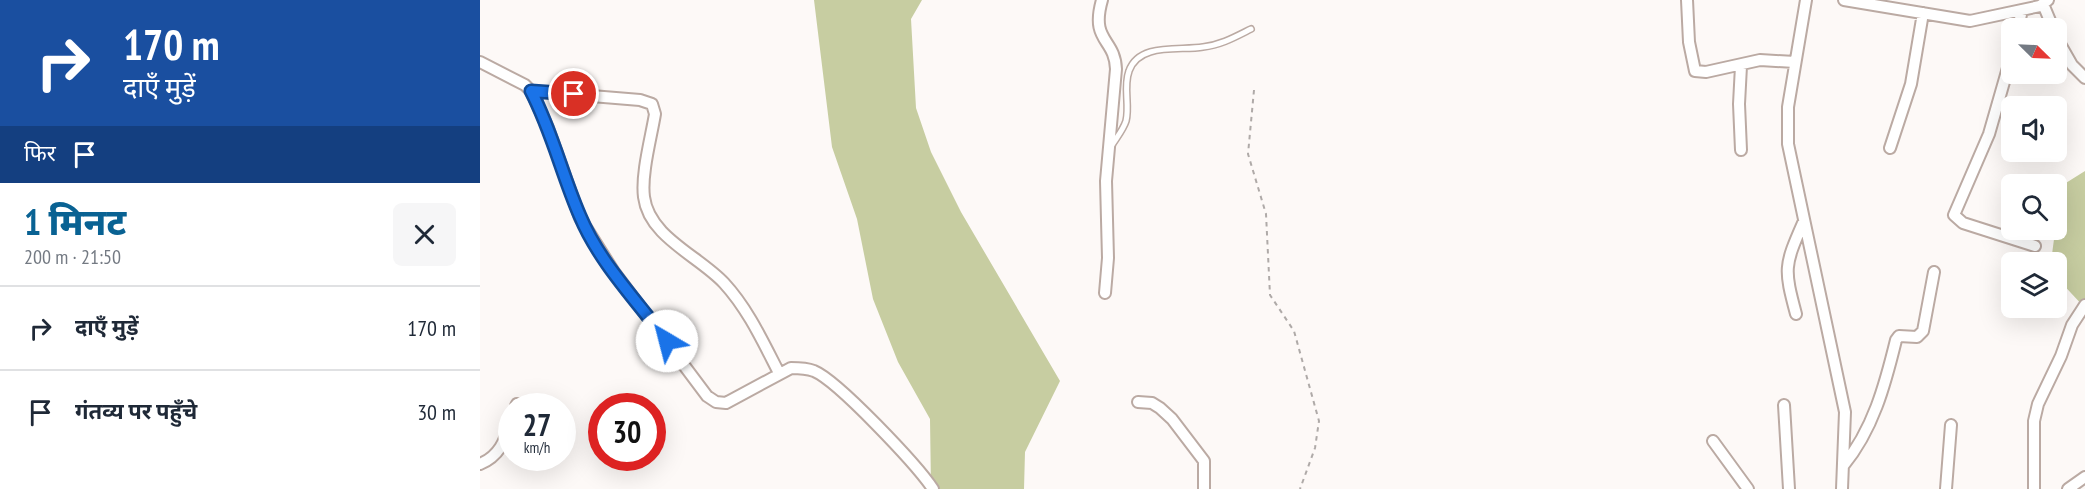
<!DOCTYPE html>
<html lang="hi">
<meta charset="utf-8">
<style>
body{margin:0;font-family:"PT Sans Narrow","Noto Sans Devanagari",sans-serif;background:#f6f6f7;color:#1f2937;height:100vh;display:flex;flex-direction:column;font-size:22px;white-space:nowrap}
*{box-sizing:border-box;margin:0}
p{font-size:20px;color:#747a83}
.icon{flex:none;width:33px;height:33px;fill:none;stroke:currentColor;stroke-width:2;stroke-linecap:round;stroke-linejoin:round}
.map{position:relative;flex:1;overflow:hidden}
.panel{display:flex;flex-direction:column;background:#fff;width:480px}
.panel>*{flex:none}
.hud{background:#1a4fa0;color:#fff;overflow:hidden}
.needle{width:39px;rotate:114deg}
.tools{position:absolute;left:1521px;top:18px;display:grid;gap:12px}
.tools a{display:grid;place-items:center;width:66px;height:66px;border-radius:9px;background:#fff;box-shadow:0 6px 24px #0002;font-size:30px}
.speed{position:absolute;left:18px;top:393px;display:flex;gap:12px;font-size:30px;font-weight:700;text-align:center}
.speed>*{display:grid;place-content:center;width:78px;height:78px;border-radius:50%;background:#fff;box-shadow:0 6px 24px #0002;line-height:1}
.speed small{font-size:15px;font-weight:400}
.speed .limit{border:9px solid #d22;background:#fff;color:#111}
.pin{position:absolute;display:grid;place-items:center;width:51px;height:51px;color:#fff;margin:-26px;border:3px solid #fff;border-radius:50%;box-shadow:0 2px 6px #0007}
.me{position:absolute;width:66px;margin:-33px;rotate:323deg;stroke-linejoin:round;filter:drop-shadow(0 0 4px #0008)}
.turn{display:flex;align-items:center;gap:21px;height:126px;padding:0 24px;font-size:27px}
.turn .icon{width:78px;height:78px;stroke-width:2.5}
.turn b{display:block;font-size:42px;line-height:51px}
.then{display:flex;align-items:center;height:57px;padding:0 24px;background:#0003;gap:12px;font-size:22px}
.round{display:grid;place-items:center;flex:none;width:63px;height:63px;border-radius:9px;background:#f6f6f7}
.summary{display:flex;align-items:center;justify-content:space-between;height:102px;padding:0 24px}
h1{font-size:36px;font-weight:800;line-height:45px;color:#096293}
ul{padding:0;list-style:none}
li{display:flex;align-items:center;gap:18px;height:84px;padding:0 24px;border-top:2px solid #e0e1e3}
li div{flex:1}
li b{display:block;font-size:22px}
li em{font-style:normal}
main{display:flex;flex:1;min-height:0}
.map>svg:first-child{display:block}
.forest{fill:#c7cda1}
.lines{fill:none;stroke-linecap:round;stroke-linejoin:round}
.lane-casing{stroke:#bbaaa3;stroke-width:8}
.street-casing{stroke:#bbaaa3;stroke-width:14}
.path{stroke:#afaaa8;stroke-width:2;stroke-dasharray:4.5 4.5;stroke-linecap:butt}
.lane{stroke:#fff;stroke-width:5}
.street{stroke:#fff;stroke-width:10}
.route-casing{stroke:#114b97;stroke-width:15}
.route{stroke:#1a73e8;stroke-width:10}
</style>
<main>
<section class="panel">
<div class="hud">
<div class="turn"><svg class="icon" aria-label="right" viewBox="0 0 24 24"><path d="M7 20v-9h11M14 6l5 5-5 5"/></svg><div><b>170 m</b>दाएँ मुड़ें</div></div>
<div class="then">फिर<svg class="icon" aria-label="arrive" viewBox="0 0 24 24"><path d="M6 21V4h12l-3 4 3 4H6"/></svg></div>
</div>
<div class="summary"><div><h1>1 मिनट</h1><p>200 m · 21:50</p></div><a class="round"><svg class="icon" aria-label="close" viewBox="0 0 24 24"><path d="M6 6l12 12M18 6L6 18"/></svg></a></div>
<ul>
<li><svg class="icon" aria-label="right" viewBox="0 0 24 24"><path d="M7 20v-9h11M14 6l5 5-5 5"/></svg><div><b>दाएँ मुड़ें</b></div><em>170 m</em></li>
<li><svg class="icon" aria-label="arrive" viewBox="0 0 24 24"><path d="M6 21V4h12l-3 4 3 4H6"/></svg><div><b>गंतव्य पर पहुँचे</b></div><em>30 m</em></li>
</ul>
</section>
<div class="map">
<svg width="1605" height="489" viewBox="0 0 1605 489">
<rect width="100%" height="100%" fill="#fdf9f7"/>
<path class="forest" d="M334 0H442L431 19 436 108 451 152 481 212 580 381 545 452 544 489H451L450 419 418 362 393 299 377 219 352 147Z
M1605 171V308L1577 278 1576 262H1571L1581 186Z"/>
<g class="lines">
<g class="lane-casing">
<path id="lane" d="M632 145C637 137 643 130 646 121 650 105 643 87 649 71 659 42 700 51 723 47 741 45 755 37 771 29"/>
</g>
<g class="street-casing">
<path id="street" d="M622 0C610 42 635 38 636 69L626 181 628 258 625 293
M1207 0 1209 42 1215 71 1226 72 1280 60 1315 62
M1326 0 1308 107V144L1365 412 1362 489
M1364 0 1490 21 1560 6 1568 0
M1563 4 1573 28
M1538 28 1542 10
M1576 37 1592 65 1605 78
M1532 54 1509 134 1474 215 1483 223 1555 246
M0 62 45 85 51 91 68 128 100 218 134 272 227 396 236 402 246 403 311 368C318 368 326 368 334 371 358 381 437 465 453 489
M51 91 160 100 172 104 175 114C171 138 161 174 164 197 169 237 219 256 244 283 268 309 283 342 299 373
M1410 148 1431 84 1443 13
M1261 150 1259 104 1261 66
M1316 314C1304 269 1304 266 1323 223
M658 402 672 403 680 408 692 419 724 461V489
M1304 405 1309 489
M36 406 37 404
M1233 441 1268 489
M0 464C20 456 25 440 32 420
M1363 466C1393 430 1405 385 1416 340L1419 336 1437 337 1443 331 1454 272
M1466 489 1471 425
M1554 489V421L1558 404 1581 356 1592 325 1605 305
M1588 489 1605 477"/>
</g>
<path class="path" d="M774 90 768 154 786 214 790 295 814 331 839 421 835 448 820 489"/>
<use href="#lane" class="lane"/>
<use href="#street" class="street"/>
</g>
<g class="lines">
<g class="route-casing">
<path id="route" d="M94 94 51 91C72 131 82 175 100 216 119 262 157 301 187 341"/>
</g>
<use href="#route" class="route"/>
</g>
</svg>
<div class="tools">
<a><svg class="needle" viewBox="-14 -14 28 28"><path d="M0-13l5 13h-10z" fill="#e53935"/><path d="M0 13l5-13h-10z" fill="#747a83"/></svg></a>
<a><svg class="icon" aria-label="sound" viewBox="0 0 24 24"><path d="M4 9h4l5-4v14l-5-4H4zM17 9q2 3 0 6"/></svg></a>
<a><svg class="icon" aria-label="search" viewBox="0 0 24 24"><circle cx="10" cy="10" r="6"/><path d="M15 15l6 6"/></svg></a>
<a><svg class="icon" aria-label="layers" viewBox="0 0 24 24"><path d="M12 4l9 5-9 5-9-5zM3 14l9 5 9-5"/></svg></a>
</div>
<div class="speed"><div>27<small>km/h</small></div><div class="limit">30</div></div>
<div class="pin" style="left:94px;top:94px;background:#d93025"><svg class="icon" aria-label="arrive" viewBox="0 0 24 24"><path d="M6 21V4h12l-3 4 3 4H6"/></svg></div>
<svg class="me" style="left:187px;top:341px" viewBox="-20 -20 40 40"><circle r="19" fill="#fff"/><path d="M0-13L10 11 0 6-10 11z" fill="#1a73e8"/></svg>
</div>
</main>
